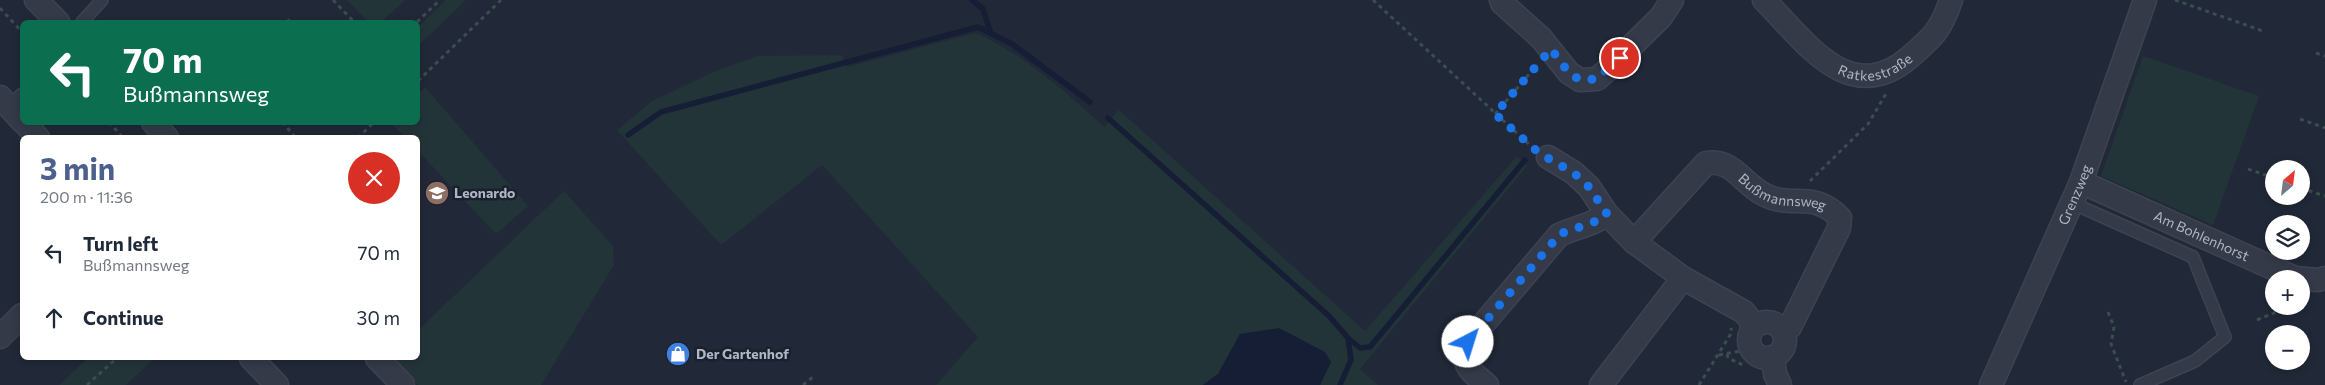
<!DOCTYPE html>
<meta charset="utf-8">
<style>
body{margin:0;font-family:Commissioner,sans-serif;background:#f2f2f3;color:#1f2937;height:100vh;display:flex;flex-direction:column;font-size:19px;white-space:nowrap}
*{box-sizing:border-box;margin:0}
p{font-size:16px;color:#747a83}
.icon{flex:none;width:28px;height:28px;fill:none;stroke:currentColor;stroke-width:2;stroke-linecap:round;stroke-linejoin:round}
.map{position:relative;flex:1;overflow:hidden}
.panel{position:absolute;left:20px;top:135px;width:400px;height:225px;display:flex;flex-direction:column;background:#fff;border-radius:8px;box-shadow:0 2px 8px #0003}
.panel>*{flex:none}
.banner{position:absolute;left:20px;top:20px;width:400px;height:105px;border-radius:8px;box-shadow:0 2px 8px #0003;background:#0b6e4f;color:#fff;overflow:hidden}
.needle{width:32px;rotate:28deg}
.buttons{position:absolute;left:2265px;top:160px;display:grid;gap:10px}
.buttons a{display:grid;place-items:center;width:45px;height:45px;border-radius:50%;background:#fff;box-shadow:0 2px 8px #0003;font-size:25px}
.pin{position:absolute;display:grid;place-items:center;width:42px;height:42px;color:#fff;margin:-21px;border:2px solid #fff;border-radius:50%;box-shadow:0 1px 5px #0007}
.me{position:absolute;width:55px;margin:-28px;rotate:40deg;stroke-linejoin:round;filter:drop-shadow(0 0 4px #0008)}
.turn{display:flex;align-items:center;gap:18px;height:105px;padding:0 20px;font-size:22px}
.turn .icon{width:65px;height:65px;stroke-width:2.5}
.turn b{display:block;font-size:35px;line-height:42px}
.round{display:grid;place-items:center;flex:none;width:52px;height:52px;border-radius:26px;background:#f2f2f3}
.headline{display:flex;align-items:center;justify-content:space-between;height:85px;padding:0 20px}
h1{font-size:30px;font-weight:700;line-height:38px;color:#4c608d}
ul{padding:0;list-style:none}
li{display:flex;align-items:center;gap:15px;height:65px;padding:0 20px}
li div{flex:1}
li b{display:block;font-size:19px}
li em{font-style:normal}
.map>svg:first-child{display:block}
.green{fill:#233439}
.water{fill:#151e34}
.lines{fill:none;stroke-linecap:round;stroke-linejoin:round}
.stream{stroke:#151e34;stroke-width:5.5}
.lane-casing{stroke:#3e4352;stroke-width:14}
.street-casing{stroke:#3e4352;stroke-width:25}
.path{stroke:#3b4d51;stroke-width:3;stroke-dasharray:4 4;stroke-linecap:butt}
.lane{stroke:#343a48;stroke-width:11}
.street{stroke:#343a48;stroke-width:22}
.route{stroke:#1a73e8;stroke-width:9;stroke-dasharray:0 16.2}
.labels{text-anchor:middle;stroke-width:5;stroke-linejoin:round;paint-order:stroke}
.street-label{font-size:14px;fill:#afb5c5;stroke:#1a202c}
.poi-label{font-size:14px;font-weight:bold;fill:#afb5c5;stroke:#1a202c;text-anchor:start}
</style>
<div class="map">
<svg width="2325" height="385" viewBox="0 0 2325 385">
<rect width="100%" height="100%" fill="#212837"/>
<path class="green" d="M347 0H405L381 22H368Z
M446 0H466L418 46V27Z
M975 33C1017 49 1071 96 1104 127L1119 110 1365 331 1517 156 1527 166 1360 369 1378 385H1320L1331 362 1240 334 1218 374 1203 385H936L978 337 822 165 721 245 617 130 652 101 718 70 758 56 842 55 847 67Z
M2143 56 2259 96 2213 225 2101 176Z
M425 87 528 206 496 234 418 151V138L405 137 391 123 418 122V94Z
M564 191 613 246 614 265 541 385H418L392 358H418V330Z
M88 358H155L126 385H59Z"/>
<path class="water" d="M1279 328 1325 352 1331 362 1320 385H1203L1218 374 1240 334Z"/>
<g class="lines">
<path class="stream" d="M972 0 983 9 990 31
M1108 118 1329 316 1348 338 1351 360 1340 385
M628 135 661 112 978 27 1012 44 1090 102
M1348 338 1360 348 1370 347 1525 160"/>
<g class="lane-casing">
<path id="lane" d="M82 22 102 0
M9 106 22 94
M2072 203 2193 257 2225 337 2195 361 2140 385"/>
</g>
<g class="street-casing">
<g id="street">
<path d="M36 0 58 22"/>
<path d="M1501 0 1502 3 1541 38 1569 73 1580 80 1597 79 1606 71 1661 17 1672 0"/>
<path id="s1" d="M1764 0C1805 41 1849 109 1910 57 1933 37 1941 30 1951 0"/>
<path d="M0 97 22 121"/>
<path d="M24 122 38 138"/>
<path d="M153 122 167 138"/>
<path d="M1548 157 1574 173 1589 187 1607 214 1634 242 1683 278 1744 312 1755 326"/>
<path id="s2" d="M2081 182 2295 278 2318 280 2325 278"/>
<path id="s3" d="M1634 242 1706 163C1734 159 1742 184 1765 195 1793 209 1814 190 1840 218L1839 228 1790 327 1783 331"/>
<circle cx="1767" cy="340" r="18"/>
<path d="M0 337 22 315"/>
<path d="M1773 357 1775 374 1780 385"/>
<path d="M251 358 277 385"/>
<path d="M377 358 403 385"/>
<path d="M1487 385C1470 370 1460 366 1468 342L1559 235C1575 227 1594 225 1607 214"/>
<path d="M1601 385 1683 278"/>
<path id="s4" d="M1991 385 2081 182 2145 0"/>
</g>
</g>
<path class="path" d="M333 0 354 22
M1373 0 1533 148
M2175 0 2263 31
M0 8 22 32
M286 22 289 20 291 22
M417 22 440 0
M2316 53 2325 56
M418 81 501 0
M1495 114 1537 65
M2300 119 2325 128
M109 122 123 138
M282 122 296 138
M358 138 374 122
M2248 169 2274 178
M1810 181 1868 124 1887 92
M2301 188 2325 196
M2301 302 2308 300
M2108 312 2114 327 2111 344 2126 382
M2257 320 2291 306
M1727 354 1728 358 1741 364 1739 367
M1719 355 1751 349
M87 385 117 358
M803 385 813 377
M1699 385 1732 332 1731 328"/>
<use href="#lane" class="lane"/>
<use href="#street" class="street"/>
</g>
<g class="lines">
<path class="route" d="M1468 342 1560 234C1576 227 1594 225 1607 214L1589 187 1574 173 1539 153 1495 114 1551 49 1569 73 1580 80 1596 79 1620 58"/>
</g>
<defs>
<g id="school-disc" transform="scale(1.25)"><circle r="9.5" fill="#8d6e63" stroke="#1a202c"/><path d="M0-5L7-2L0 1L-7-2ZM-4 1L0 2.5L4 1V4Q0 6-4 4Z" fill="#fff"/></g>
<g id="shop-disc" transform="scale(1.25)"><circle r="9.5" fill="#3f7fe0" stroke="#1a202c"/><path d="M-5-2.5h2.3a2.7 3.5 0 0 1 5.4 0H5L5.5 6h-11ZM-1.5-2.5h3a1.5 2.3 0 0 0-3 0Z" fill="#fff"/></g>
</defs>
<g fill-rule="evenodd">
<use href="#school-disc" x="437" y="193"/>
<use href="#shop-disc" x="678" y="354"/>
</g>
<g class="labels">
<g class="street-label">
<text dy="5" stroke="none"><textPath href="#s1" startOffset="141">Ratkestraße</textPath></text>
<text dy="5" stroke="none"><textPath href="#s3" startOffset="192">Bußmannsweg</textPath></text>
<text dy="5" stroke="none"><textPath href="#s4" startOffset="208">Grenzweg</textPath></text>
<text dy="5" stroke="none"><textPath href="#s2" startOffset="132">Am Bohlenhorst</textPath></text>
</g>
<g class="poi-label">
<text x="454" y="198">Leonardo</text>
<text x="696" y="359">Der Gartenhof</text>
</g>
</g>
</svg>
<div class="buttons">
<a><svg class="needle" viewBox="-14 -14 28 28"><path d="M0-13l5 13h-10z" fill="#e53935"/><path d="M0 13l5-13h-10z" fill="#747a83"/></svg></a>
<a><svg class="icon" aria-label="layers" viewBox="0 0 24 24"><path d="M12 4l9 5-9 5-9-5zM3 14l9 5 9-5"/></svg></a>
<a>+</a>
<a>−</a>
</div>
<div class="pin" style="left:1620px;top:58px;background:#d93025"><svg class="icon" aria-label="arrive" viewBox="0 0 24 24"><path d="M6 21V4h12l-3 4 3 4H6"/></svg></div>
<svg class="me" style="left:1468px;top:342px" viewBox="-20 -20 40 40"><circle r="19" fill="#fff"/><path d="M0-13L10 11 0 6-10 11z" fill="#1a73e8"/></svg>
<div class="banner">
<div class="turn"><svg class="icon" aria-label="left" viewBox="0 0 24 24"><path d="M17 20v-9H6M10 6l-5 5 5 5"/></svg><div><b>70 m</b>Bußmannsweg</div></div>
</div>
<section class="panel">
<div class="headline"><div><h1>3 min</h1><p>200 m · 11:36</p></div><a class="round" style="background:#d93025;color:#fff"><svg class="icon" aria-label="close" viewBox="0 0 24 24"><path d="M6 6l12 12M18 6L6 18"/></svg></a></div>
<ul>
<li><svg class="icon" aria-label="left" viewBox="0 0 24 24"><path d="M17 20v-9H6M10 6l-5 5 5 5"/></svg><div><b>Turn left</b><p>Bußmannsweg</p></div><em>70 m</em></li>
<li><svg class="icon" aria-label="ahead" viewBox="0 0 24 24"><path d="M12 20V5M6 11l6-6 6 6"/></svg><div><b>Continue</b></div><em>30 m</em></li>
</ul>
</section>
</div>
